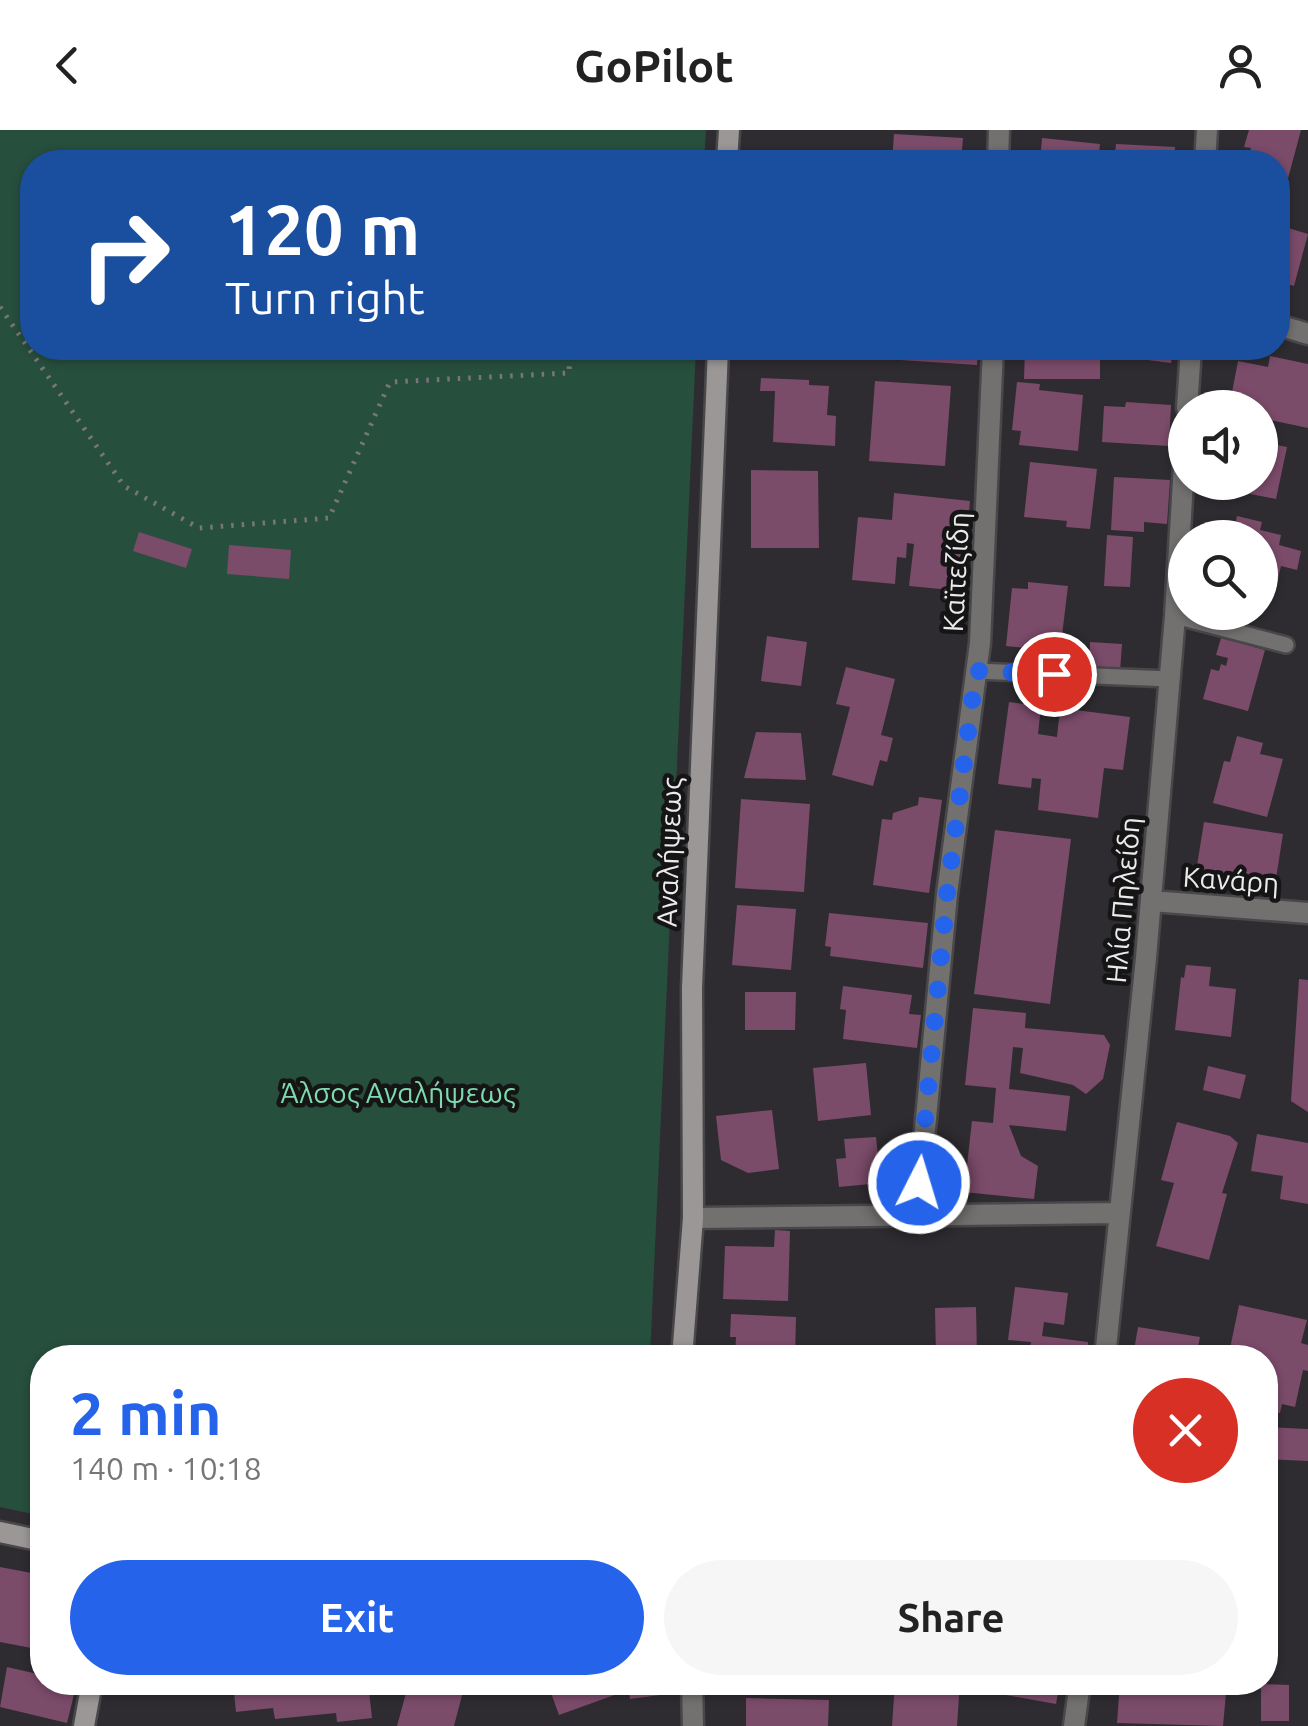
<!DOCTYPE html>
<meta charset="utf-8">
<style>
body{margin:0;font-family:Ubuntu,sans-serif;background:#f6f6f6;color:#222;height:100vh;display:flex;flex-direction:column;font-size:38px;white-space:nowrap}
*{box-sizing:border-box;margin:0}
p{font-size:32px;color:#767676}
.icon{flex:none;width:55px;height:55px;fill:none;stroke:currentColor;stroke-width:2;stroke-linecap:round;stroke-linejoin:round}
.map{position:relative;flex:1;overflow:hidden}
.details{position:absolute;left:30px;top:1215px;width:1248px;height:350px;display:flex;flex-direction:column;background:#fff;border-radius:40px;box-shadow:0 2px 8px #0004}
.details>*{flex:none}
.banner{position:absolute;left:20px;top:20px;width:1270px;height:210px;border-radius:40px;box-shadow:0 2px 8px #0004;background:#1a4fa0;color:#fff;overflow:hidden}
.fabs{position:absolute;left:1168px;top:260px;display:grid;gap:20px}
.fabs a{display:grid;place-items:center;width:110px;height:110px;border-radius:50%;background:#fff;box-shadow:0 2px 8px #0004;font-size:50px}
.pin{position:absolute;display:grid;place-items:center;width:85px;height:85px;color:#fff;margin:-42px;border:5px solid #fff;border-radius:50%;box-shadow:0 2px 10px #0007}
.me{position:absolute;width:110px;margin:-55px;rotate:5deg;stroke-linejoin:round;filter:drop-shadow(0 0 8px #0008)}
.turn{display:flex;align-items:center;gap:35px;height:210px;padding:0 40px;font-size:45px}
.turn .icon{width:130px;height:130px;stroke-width:2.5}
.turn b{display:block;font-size:70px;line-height:85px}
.round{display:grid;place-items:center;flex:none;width:105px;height:105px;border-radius:52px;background:#f6f6f6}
.summary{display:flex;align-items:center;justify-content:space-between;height:170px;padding:0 40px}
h1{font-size:60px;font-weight:600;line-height:75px;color:#2563eb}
.primary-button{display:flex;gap:20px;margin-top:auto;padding:20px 40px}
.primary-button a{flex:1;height:115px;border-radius:60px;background:#2563eb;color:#fff;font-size:40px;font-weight:600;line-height:115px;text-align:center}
.primary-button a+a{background:#f6f6f6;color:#222}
header{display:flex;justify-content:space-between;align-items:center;height:130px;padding:0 40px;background:#fff;font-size:45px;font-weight:600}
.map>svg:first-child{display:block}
.green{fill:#274f3d}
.building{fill:#7b4b6a}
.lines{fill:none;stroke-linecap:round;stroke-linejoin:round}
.lane-casing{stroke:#48474a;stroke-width:20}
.street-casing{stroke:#48474a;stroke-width:25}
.secondary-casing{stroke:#48474a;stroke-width:25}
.path{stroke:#78767a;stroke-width:5;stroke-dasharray:2.5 8;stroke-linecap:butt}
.lane{stroke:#737170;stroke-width:15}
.street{stroke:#737170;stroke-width:20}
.secondary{stroke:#9b9797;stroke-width:20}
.route{stroke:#2563eb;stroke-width:18;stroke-dasharray:0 32.4}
.labels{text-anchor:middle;stroke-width:9;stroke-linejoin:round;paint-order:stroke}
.street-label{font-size:28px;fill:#ebeaed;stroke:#161516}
.park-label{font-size:28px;fill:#7ddab0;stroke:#161516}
</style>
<header><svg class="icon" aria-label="back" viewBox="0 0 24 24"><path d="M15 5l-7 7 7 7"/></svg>GoPilot<svg class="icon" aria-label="person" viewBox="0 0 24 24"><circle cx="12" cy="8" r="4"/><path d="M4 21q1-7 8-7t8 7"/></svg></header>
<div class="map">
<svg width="1308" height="1596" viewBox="0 0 1308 1596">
<rect width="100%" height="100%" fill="#2e2c30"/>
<path class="green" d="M0 0H706L704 32H32V218H696L650 1227 42 1228V1386L0 1377Z"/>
<path class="building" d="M1249 0H1301L1279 82 1278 32H1247L1251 18 1244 17Z
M894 4 963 8 961 32H892Z
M1042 8 1100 14 1098 32H1040Z
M1116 14 1175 17 1174 32H1114Z
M764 20 852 24V32H764Z
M1278 95 1308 104 1294 156 1278 151Z
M900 218H978L977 235 900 230Z
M1025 218H1083V221H1100V249H1024Z
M1141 218H1173L1171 233 1140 229Z
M1270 226 1308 234V298L1260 288V278H1229L1238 231 1268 237Z
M761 248 809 250V255L829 256 827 285 836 286 835 316 773 312 775 261H760Z
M875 251 951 256 945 336 869 331Z
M1017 252 1040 254 1039 260 1083 265 1078 321 1019 315 1021 301 1012 300Z
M1126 272 1171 275 1169 316 1102 312 1104 276 1125 277Z
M1260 312 1287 317 1276 369 1215 357V352H1260Z
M1030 332 1097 339 1090 399 1066 397 1067 391 1024 387Z
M751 340 818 341 819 418H751Z
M1114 347 1170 350 1167 394 1144 392V402L1111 400Z
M894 363 970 371 962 461 909 456 914 414 907 413 906 428 897 427 895 454 852 450 858 387 892 390Z
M1237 386 1262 392 1260 400 1281 405 1279 415 1301 421 1297 440 1281 436 1275 462 1260 458V408H1232Z
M139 402 192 419 186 438 133 421Z
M1107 405 1133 407 1130 457 1104 456Z
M229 415 291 420 289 449 227 444Z
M1028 452 1068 456 1060 522 1006 516 1012 458 1028 459Z
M767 506 807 512 801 556 761 551Z
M1221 508 1265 520 1248 581 1203 569 1211 539 1219 541 1221 534 1226 536 1228 528 1216 525Z
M1090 512 1122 514 1120 542 1089 540Z
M846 537 895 549 881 605 893 608 887 632 880 630 873 656 832 645 850 577 836 574Z
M1009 572 1041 576 1038 604 1057 607 1060 578 1130 587 1123 640 1104 638 1098 688 1038 680 1041 649 1032 648 1031 658 998 654Z
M756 602 801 603 806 650 744 648Z
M1237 606 1263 613 1260 624 1283 629 1267 687 1213 673 1224 631 1230 632Z
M919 667 942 670 929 763 873 755 882 689 892 690 893 683 918 675Z
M741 669 810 674 804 762 735 758Z
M1204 692 1283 704 1274 761 1195 748Z
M995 700 1071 709 1050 874 974 864Z
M737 775 796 779 791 840 732 835Z
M829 783 928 793 923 838 830 826 831 817 825 816Z
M1186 835 1211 837 1209 856 1236 859 1231 907 1175 900 1181 847 1184 848Z
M1299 849 1308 850V982L1291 971Z
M843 856 912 865 909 884 921 885 917 918 843 909 846 880 840 879Z
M745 862H796L795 900H745Z
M973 878 1026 883 1025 898 1104 905 1110 915 1103 949 1086 964 1073 955 1020 943 1023 918 1013 917 1009 959 1070 966 1066 1001 1009 995 1021 1026 1038 1036 1034 1069 964 1062 972 991 993 993 996 958 965 955Z
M866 933 871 985 818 991 813 938Z
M1208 936 1246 945 1240 969 1203 960Z
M772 980 779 1039 748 1043 721 1030 716 986Z
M1177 992 1230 1006 1238 1013 1222 1063 1227 1064 1209 1130 1156 1116 1174 1053 1161 1050Z
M1257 1004 1308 1013V1074L1280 1069 1283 1046 1251 1041Z
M876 1007 881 1053 839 1057 836 1029 846 1028 844 1009Z
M775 1100 790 1101 788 1171 723 1169 725 1116 774 1117Z
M1015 1157 1068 1163 1064 1195 1044 1192 1042 1206 1088 1212 1087 1228H1029L1031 1212 1008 1210Z
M1239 1175 1307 1190 1301 1213 1308 1215V1241L1303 1240 1295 1277 1282 1274 1280 1283 1265 1280V1228H1228Z
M976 1177 977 1225 936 1226 935 1178Z
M731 1184 796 1187 795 1228H735L736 1207H730Z
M1138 1197 1200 1207 1197 1222 1193 1221 1192 1228 1133 1226Z
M1265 1297 1308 1299V1331L1265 1329Z
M0 1437 42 1445V1520L0 1512Z
M7 1537 42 1545V1552H77L67 1593 0 1577Z
M233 1552H368L372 1588 337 1592 336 1583 275 1589 273 1578 236 1582Z
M409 1552 465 1554 454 1596H397Z
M547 1552H616L620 1563 559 1585Z
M628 1552H666L668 1564 630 1569Z
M895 1552H960L957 1596H892Z
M997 1552H1060L1056 1574 995 1563Z
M1120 1552H1227L1223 1596 1117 1593Z
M1261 1554 1289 1555V1591H1261Z
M746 1568 829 1570 828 1596H746Z"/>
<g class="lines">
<g class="lane-casing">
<path id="lane" d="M1175 486 1286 515
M976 541 1170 549"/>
</g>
<g class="street-casing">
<path id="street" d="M998 32 999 0
M1205 32 1207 0
M1278 195 1308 204
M1187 278 1191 218
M1151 771 1308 783
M917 1085 947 764 980 513 993 218
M693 1088 1118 1083
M1105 1228 1146 828 1175 486 1185 317
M692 1552 693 1596
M1074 1596 1080 1552"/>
</g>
<g class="secondary-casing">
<path id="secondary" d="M727 32 729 0
M682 1228 693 1088 692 858 718 218
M0 1402 42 1411
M84 1596 92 1552"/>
</g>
<path class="path" d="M0 177 124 356 199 398 329 388 390 252 569 243 570 218"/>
<use href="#lane" class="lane"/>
<use href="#street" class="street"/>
<use href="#secondary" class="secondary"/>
</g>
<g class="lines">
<path class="route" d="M919 1053 947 764 976 541 1054 544"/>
</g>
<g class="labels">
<g class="street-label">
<text transform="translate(956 442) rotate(-87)" y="10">Καϊτεζίδη</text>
<text transform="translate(669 722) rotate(-88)" y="10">Αναλήψεως</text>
<text transform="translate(1231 750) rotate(4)" y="10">Κανάρη</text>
<text transform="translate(1123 770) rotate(-85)" y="10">Ηλία Πηλείδη</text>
</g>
<g class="park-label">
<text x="398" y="973">Άλσος Αναλήψεως</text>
</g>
</g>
</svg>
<div class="fabs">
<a><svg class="icon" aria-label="sound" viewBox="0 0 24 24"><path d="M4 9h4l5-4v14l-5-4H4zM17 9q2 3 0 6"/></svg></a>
<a><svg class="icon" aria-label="search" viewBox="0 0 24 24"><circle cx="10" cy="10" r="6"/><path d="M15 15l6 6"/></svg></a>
</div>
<div class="pin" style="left:1054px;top:544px;background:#d93025"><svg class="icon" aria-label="arrive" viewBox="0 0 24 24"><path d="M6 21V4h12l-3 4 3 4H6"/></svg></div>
<svg class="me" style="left:919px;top:1053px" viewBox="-20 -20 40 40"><circle r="17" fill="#2563eb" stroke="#fff" stroke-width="3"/><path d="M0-11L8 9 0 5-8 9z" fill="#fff"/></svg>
<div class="banner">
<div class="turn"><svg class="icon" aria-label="right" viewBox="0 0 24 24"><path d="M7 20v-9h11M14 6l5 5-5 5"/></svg><div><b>120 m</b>Turn right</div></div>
</div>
<section class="details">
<div class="summary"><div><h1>2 min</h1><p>140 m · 10:18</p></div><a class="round" style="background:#d93025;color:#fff"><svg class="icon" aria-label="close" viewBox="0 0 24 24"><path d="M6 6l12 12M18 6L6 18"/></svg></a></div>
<div class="primary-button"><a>Exit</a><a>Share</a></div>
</section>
</div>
